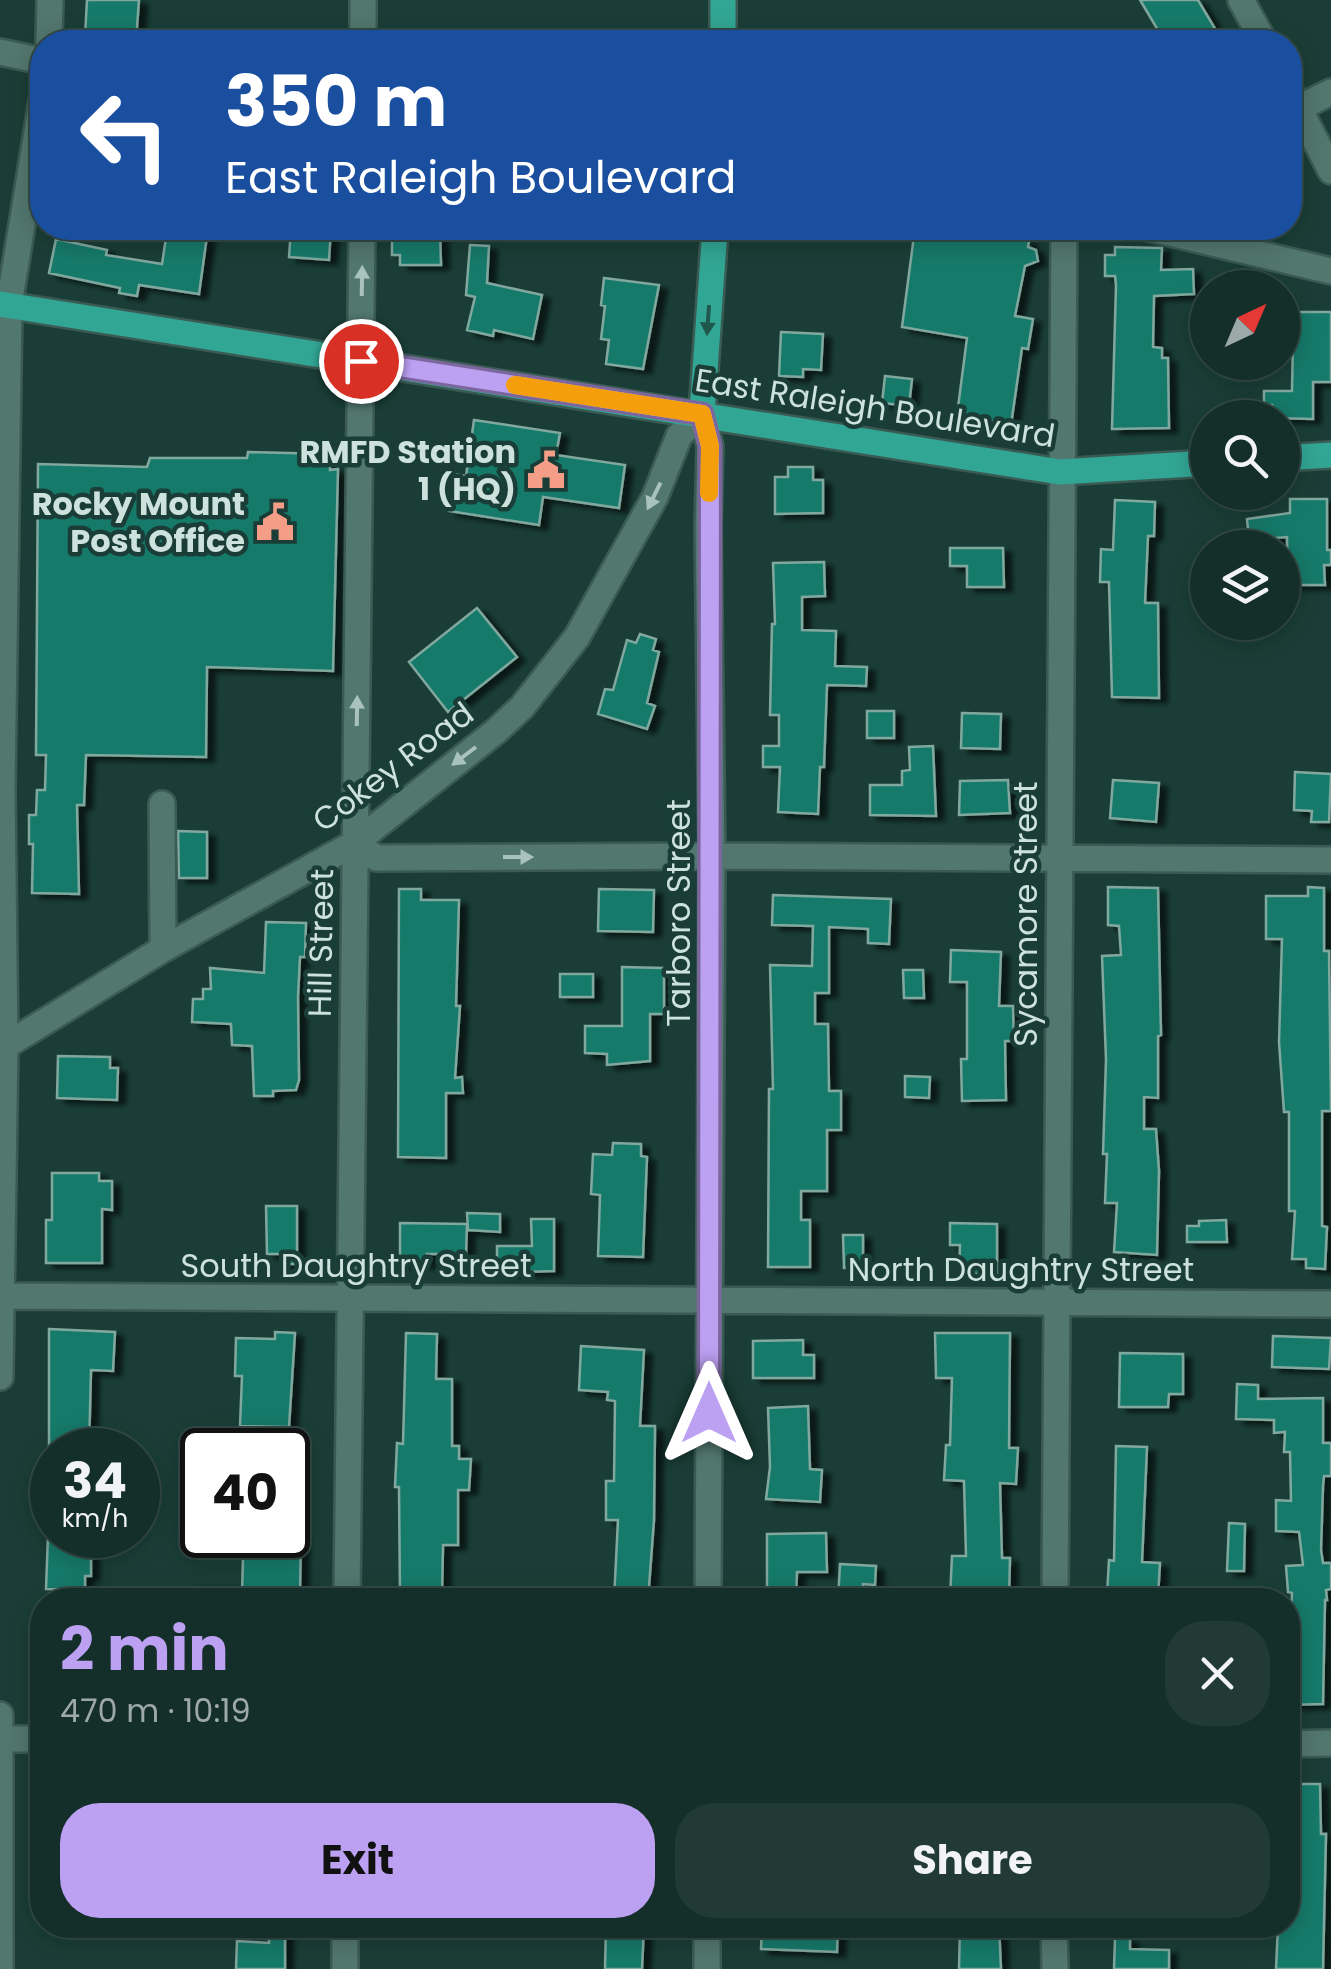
<!DOCTYPE html>
<meta charset="utf-8">
<style>
body{margin:0;font-family:Poppins,sans-serif;background:#213a35;color:#f1f3f6;height:100vh;display:flex;flex-direction:column;font-size:38px;white-space:nowrap}
*{box-sizing:border-box;margin:0}
p{font-size:32px;color:#9da8a8}
.icon{flex:none;width:55px;height:55px;fill:none;stroke:currentColor;stroke-width:2;stroke-linecap:round;stroke-linejoin:round}
.map{position:relative;flex:1;overflow:hidden}
.details{position:absolute;left:30px;top:1588px;width:1270px;height:350px;display:flex;flex-direction:column;background:#142e29;border-radius:40px;box-shadow:0 5px 25px #0003,0 0 0 2px #334a46}
.details>*{flex:none}
.top-card{position:absolute;left:30px;top:30px;width:1272px;height:210px;border-radius:40px;box-shadow:0 5px 25px #0003,0 0 0 2px #334a46;background:#1a4fa0;color:#fff;overflow:hidden}
.needle{width:65px;rotate:44deg}
.tools{position:absolute;left:1190px;top:270px;display:grid;gap:20px}
.tools a{display:grid;place-items:center;width:110px;height:110px;border-radius:50%;background:#142e29;box-shadow:0 5px 25px #0003,0 0 0 2px #334a46;font-size:50px}
.speed{position:absolute;left:30px;top:1428px;display:flex;gap:20px;font-size:50px;font-weight:700;text-align:center}
.speed>*{display:grid;place-content:center;width:130px;height:130px;border-radius:50%;background:#142e29;box-shadow:0 5px 25px #0003,0 0 0 2px #334a46;line-height:1}
.speed small{font-size:25px;font-weight:400}
.speed .limit{border:5px solid #111;border-radius:15px;background:#fff;color:#111}
.pin{position:absolute;display:grid;place-items:center;width:85px;height:85px;color:#fff;margin:-42px;border:5px solid #fff;border-radius:50%;box-shadow:0 2px 10px #0007}
.me{position:absolute;width:110px;margin:-55px;rotate:0deg;stroke-linejoin:round;filter:drop-shadow(0 0 8px #0008)}
.turn{display:flex;align-items:center;gap:35px;height:210px;padding:0 30px;font-size:45px}
.turn .icon{width:130px;height:130px;stroke-width:2.5}
.turn b{display:block;font-size:70px;line-height:85px}
.round{display:grid;place-items:center;flex:none;width:105px;height:105px;border-radius:40px;background:#213a35}
.summary{display:flex;align-items:center;justify-content:space-between;height:170px;padding:0 30px}
h1{font-size:60px;font-weight:700;line-height:75px;color:#bca0f2}
.button{display:flex;gap:20px;margin-top:auto;padding:20px 30px}
.button a{flex:1;height:115px;border-radius:40px;background:#bca0f2;color:#111;font-size:40px;font-weight:700;line-height:115px;text-align:center}
.button a+a{background:#213a35;color:#f1f3f6}
.map>svg:first-child{display:block}
.building{fill:#157a6a;stroke:#81a89f;stroke-width:2.5;filter:url(#shadow)}
.lines{fill:none;stroke-linecap:round;stroke-linejoin:round}
.minor-casing{stroke:#3a5a53;stroke-width:30}
.major-casing{stroke:#3a5a53;stroke-width:30}
.minor{stroke:#52776f;stroke-width:25}
.major{stroke:#32a694;stroke-width:25}
.oneway{fill:#a9c2bc}
.oneway2{fill:#20584e}
.route-casing{stroke:#7a689d;stroke-width:25}
.route{stroke:#bca0f2;stroke-width:18}
.slow{stroke:#f59e0b;stroke-width:18}
.labels{text-anchor:middle;stroke-width:9;stroke-linejoin:round;paint-order:stroke}
.street-label{font-size:32px;fill:#cee2dd;stroke:#1a3e37}
.poi-label{font-size:32px;font-weight:bold;fill:#cee2dd;stroke:#1a3e37;text-anchor:end}
</style>
<div class="map">
<svg width="1331" height="1969" viewBox="0 0 1331 1969">
<defs>
<filter id="shadow"><feDropShadow dx="8" dy="4.5" stdDeviation="2.5" flood-color="#0009"/></filter>
</defs>
<rect width="100%" height="100%" fill="#1a3e37"/>
<path class="building" d="M87 0H139L136 41 85 37Z
M1140 0H1198L1223 42H1165Z
M291 228H331L329 260 289 257Z
M392 228H440L441 265H400V255H392Z
M915 228 1029 241 1028 247 1036 250 1038 261 1025 266 1015 316 1033 319 1028 349 1022 348 1011 425 957 415 967 338 902 327Z
M167 231 207 236 199 294 139 285 137 296 119 293 120 288 49 273 56 239 107 250 106 255 162 264Z
M470 245 489 246 487 283 542 295 533 339 494 330 493 336 467 330 475 297 466 295Z
M1115 247 1162 248 1161 270 1193 269 1194 294 1154 296 1153 347 1162 348V358H1168L1169 428 1112 429 1116 285 1115 276H1105V255H1115Z
M604 278 659 285 643 369 606 364 609 340 601 339 605 306 601 305Z
M1282 312H1331V382H1313V419L1272 418V405H1264V391H1292L1293 337 1282 338Z
M781 332 823 334 821 370 803 369V377L779 376Z
M885 376 912 379 909 406 882 403Z
M474 420 560 433 556 455 625 465 619 508 543 497 539 525 449 511 454 474 466 476Z
M248 452 329 454 330 470 338 469 333 671 207 667 206 757 86 755 84 805H77L79 894 32 893 33 844H29V815H36L37 790H45L46 755H36L38 464 147 467 150 458H247Z
M788 467H813V480H823V513L775 514V477H788Z
M1290 499H1327V550H1331V565H1324L1325 585H1288L1287 537 1249 540 1247 519 1290 513Z
M1115 500 1155 502 1154 536H1148L1145 603H1158L1159 698 1112 697 1109 582H1100L1101 549 1113 550Z
M950 548H1003L1004 587H967V566H950Z
M824 562 825 596 802 597V630L836 631 835 666 867 667 866 686 827 685 824 767H820L818 814 778 812 780 767H763V746H779V715H770L772 624H775L773 563Z
M477 608 517 657 448 712 409 662Z
M640 634 656 639 653 650 659 652 647 703 655 706 647 729 598 714 605 689 613 690 627 640 636 643Z
M867 711H894V738H867Z
M962 713 1001 714 1000 749 961 748Z
M933 746 936 816 870 815V785H902V771L910 770 909 747Z
M1295 772 1331 774 1329 822H1311L1312 811 1294 810Z
M1008 780 1010 813 959 815 960 781Z
M1113 780 1159 783 1156 822 1110 818Z
M178 831 207 832V878H179Z
M1108 887 1158 888 1161 1035 1158 1036V1098L1144 1097V1129H1156L1159 1171 1157 1255 1114 1252 1117 1203H1105L1107 1154H1103L1106 1059 1102 956 1121 955 1119 926 1108 925Z
M1308 887 1324 888V951H1329L1331 1111H1322V1226L1327 1227 1325 1269 1306 1268V1259H1292L1295 1211H1289V1112H1284L1279 1042 1282 939H1266V896H1308Z
M399 889H421V900H459L456 1006H460L455 1078 462 1077 463 1093H446V1158L398 1157Z
M599 889 654 890 653 932 598 931Z
M773 895 891 899 889 944 868 943V929L829 927V993H815V1024H828L829 1091H841V1130H827V1191H801V1220H810V1267H768L769 1089H773L770 965 812 966 813 926 772 925Z
M266 922 306 923 305 957H300L298 997 299 1080 296 1090 273 1091V1096H254L252 1046 232 1045 231 1024 192 1022 193 999H203V989H211L210 968 264 973Z
M951 950 1001 952 999 1006H1013L1014 1041H1005L1006 1100 962 1101 961 1059H967V982H950Z
M622 967 664 968V1014H650V1061L607 1065V1054L585 1053V1026H622Z
M903 970H923L924 998H904Z
M560 974H593V997H560Z
M58 1056 110 1057V1068H118L117 1100 57 1098Z
M905 1076 930 1077 929 1098 905 1097Z
M613 1143 641 1144V1156L647 1157 643 1257 598 1256 600 1195 591 1194 593 1154 612 1155Z
M52 1173H99V1181H112V1210L102 1209V1263H46V1220H52Z
M266 1206H297V1264H281V1254H267Z
M467 1213 500 1214V1232L468 1230Z
M531 1219H554V1271L497 1273V1246H532Z
M1226 1220 1227 1242H1187V1226H1199V1221Z
M400 1223 467 1224 466 1254H427V1264L400 1263Z
M950 1223 997 1224V1274H959L960 1245H950Z
M843 1235H863V1267L844 1268Z
M49 1329 115 1332 113 1371 91 1370 89 1450H49Z
M275 1332 295 1333 289 1427 240 1426 242 1376H235L236 1338 275 1339Z
M406 1333 437 1334 436 1379H452V1446H459V1459H471L469 1490H458V1545H443L442 1598H400L399 1487H395L397 1443 403 1444Z
M935 1333H1010L1009 1448H1018L1016 1484 1000 1483 1002 1558H1010L1009 1599 950 1597 952 1556H966L964 1481 944 1480 946 1445H950L952 1378H936Z
M1273 1336 1331 1338 1329 1369 1272 1367Z
M803 1340V1355H814V1378H753V1341Z
M581 1346 644 1350 640 1426H655L654 1520 648 1600H614L618 1520H606V1481H614L615 1401 607 1400 608 1392 579 1390Z
M1120 1353 1183 1354V1394H1169L1168 1407H1119Z
M1237 1384 1258 1385V1399L1323 1398V1443H1331V1476H1324L1323 1486 1321 1550 1323 1563H1331V1589L1326 1590 1327 1600H1325L1323 1704 1288 1705 1292 1593 1288 1592 1286 1566 1303 1565 1299 1532 1276 1531V1500L1291 1501 1290 1452H1284L1285 1432 1274 1433V1420L1236 1419Z
M808 1406 810 1469 822 1470 820 1502 766 1499 770 1467 768 1408Z
M1116 1446 1147 1447 1142 1562 1160 1563 1158 1596 1107 1594 1109 1560 1114 1561Z
M1229 1523 1245 1524 1244 1571H1227Z
M826 1533 827 1572H797L796 1600H767V1534Z
M48 1535H91V1576H85V1590L46 1589Z
M250 1535H301L300 1596 242 1593 243 1557H250Z
M840 1564 876 1566 875 1585 863 1584V1600H838Z
M1288 1784H1320L1321 1834H1326L1323 1969H1276L1278 1925H1288Z
M269 1925H285V1969H236L237 1941 269 1943Z
M606 1925H644L642 1969H605Z
M762 1925H838L837 1952 761 1949Z
M960 1925H999L1001 1969H959Z
M1115 1938 1130 1939V1949L1169 1950V1969H1114Z"/>
<g class="lines">
<g class="minor-casing">
<path id="minor" d="M363 0V42
M1241 0 1264 42
M49 42 50 0
M0 52 42 61
M1290 91 1331 171
M1299 108 1331 92
M1149 228 1331 271
M162 804 163 949
M355 843 376 858 712 856 1331 860
M0 1049 163 949 355 843 495 732 522 707 577 637 655 497 679 436 702 413 710 446 708 527 712 856 708 1600
M1 1296 1331 1304
M0 1377 5 1045 2 789 9 305 42 101
M347 1600 362 228
M1055 1600 1064 228
M0 1715V1969
M0 1739H42
M1288 1744 1331 1743
M707 1925V1969
M1054 1925 1055 1969
M345 1969V1925"/>
</g>
<g class="major-casing">
<path id="major" d="M723 42V0
M0 304 1060 472 1208 463
M702 413 715 228
M1282 458 1331 455"/>
</g>
<use href="#minor" class="minor"/>
<use href="#major" class="major"/>
</g>
<defs><path id="oneway-solid" d="M-6-.8H1V-3.2L6.5 0L1 3.2V.8H-6Z" transform="scale(2.5)"/></defs>
<g class="oneway">
<use href="#oneway-solid" transform="translate(362 281) rotate(-89)"/>
<use href="#oneway-solid" transform="translate(654 496) rotate(116)"/>
<use href="#oneway-solid" transform="translate(357 711) rotate(-89)"/>
<use href="#oneway-solid" transform="translate(464 756) rotate(143)"/>
<use href="#oneway-solid" transform="translate(518 857)"/>
</g>
<use class="oneway2" href="#oneway-solid" transform="translate(708 320) rotate(94)"/>
<g class="lines">
<g class="route-casing">
<path id="route" d="M361 361 702 414 710 446 709 1413"/>
</g>
<use href="#route" class="route"/>
<path class="slow" d="M515 385 702 414 710 446 709 493"/>
</g>
<defs>
<g id="civic-bare" transform="scale(3)"><path d="M-.6-6.5H3V-4.5H.6V-3L4-1V1h2V6H-6V1h2V-1L-.6-3ZM-1.2 2.5V6h2.4V2.5Z" fill="#f49e87" stroke="#1a3e37" stroke-width="2.5" paint-order="stroke"/></g>
</defs>
<g fill-rule="evenodd">
<use href="#civic-bare" x="546" y="470"/>
<use href="#civic-bare" x="275" y="522"/>
</g>
<g class="labels">
<g class="street-label">
<text transform="translate(875 408) rotate(9)" y="11">East Raleigh Boulevard</text>
<text transform="translate(393 767) rotate(-37)" y="11">Cokey Road</text>
<text transform="translate(679 913) rotate(-90)" y="11">Tarboro Street</text>
<text transform="translate(1026 914) rotate(-90)" y="11">Sycamore Street</text>
<text transform="translate(321 943) rotate(-89)" y="11">Hill Street</text>
<text x="356" y="1277">South Daughtry Street</text>
<text x="1021" y="1281">North Daughtry Street</text>
</g>
<g class="poi-label">
<text x="516" y="463">RMFD Station<tspan x="516" dy="37">1 (HQ)</tspan></text>
<text x="245" y="515">Rocky Mount<tspan x="245" dy="37">Post Office</tspan></text>
</g>
</g>
</svg>
<div class="tools">
<a><svg class="needle" viewBox="-14 -14 28 28"><path d="M0-13l5 13h-10z" fill="#e53935"/><path d="M0 13l5-13h-10z" fill="#9da8a8"/></svg></a>
<a><svg class="icon" aria-label="search" viewBox="0 0 24 24"><circle cx="10" cy="10" r="6"/><path d="M15 15l6 6"/></svg></a>
<a><svg class="icon" aria-label="layers" viewBox="0 0 24 24"><path d="M12 4l9 5-9 5-9-5zM3 14l9 5 9-5"/></svg></a>
</div>
<div class="speed"><div>34<small>km/h</small></div><div class="limit">40</div></div>
<div class="pin" style="left:361px;top:361px;background:#d93025"><svg class="icon" aria-label="arrive" viewBox="0 0 24 24"><path d="M6 21V4h12l-3 4 3 4H6"/></svg></div>
<svg class="me" style="left:709px;top:1413px" viewBox="-20 -20 40 40"><path d="M0-17L14 15 0 8-14 15z" fill="#bca0f2" stroke="#fff" stroke-width="4"/></svg>
<div class="top-card">
<div class="turn"><svg class="icon" aria-label="left" viewBox="0 0 24 24"><path d="M17 20v-9H6M10 6l-5 5 5 5"/></svg><div><b>350 m</b>East Raleigh Boulevard</div></div>
</div>
<section class="details">
<div class="summary"><div><h1>2 min</h1><p>470 m · 10:19</p></div><a class="round"><svg class="icon" aria-label="close" viewBox="0 0 24 24"><path d="M6 6l12 12M18 6L6 18"/></svg></a></div>
<div class="button"><a>Exit</a><a>Share</a></div>
</section>
</div>
